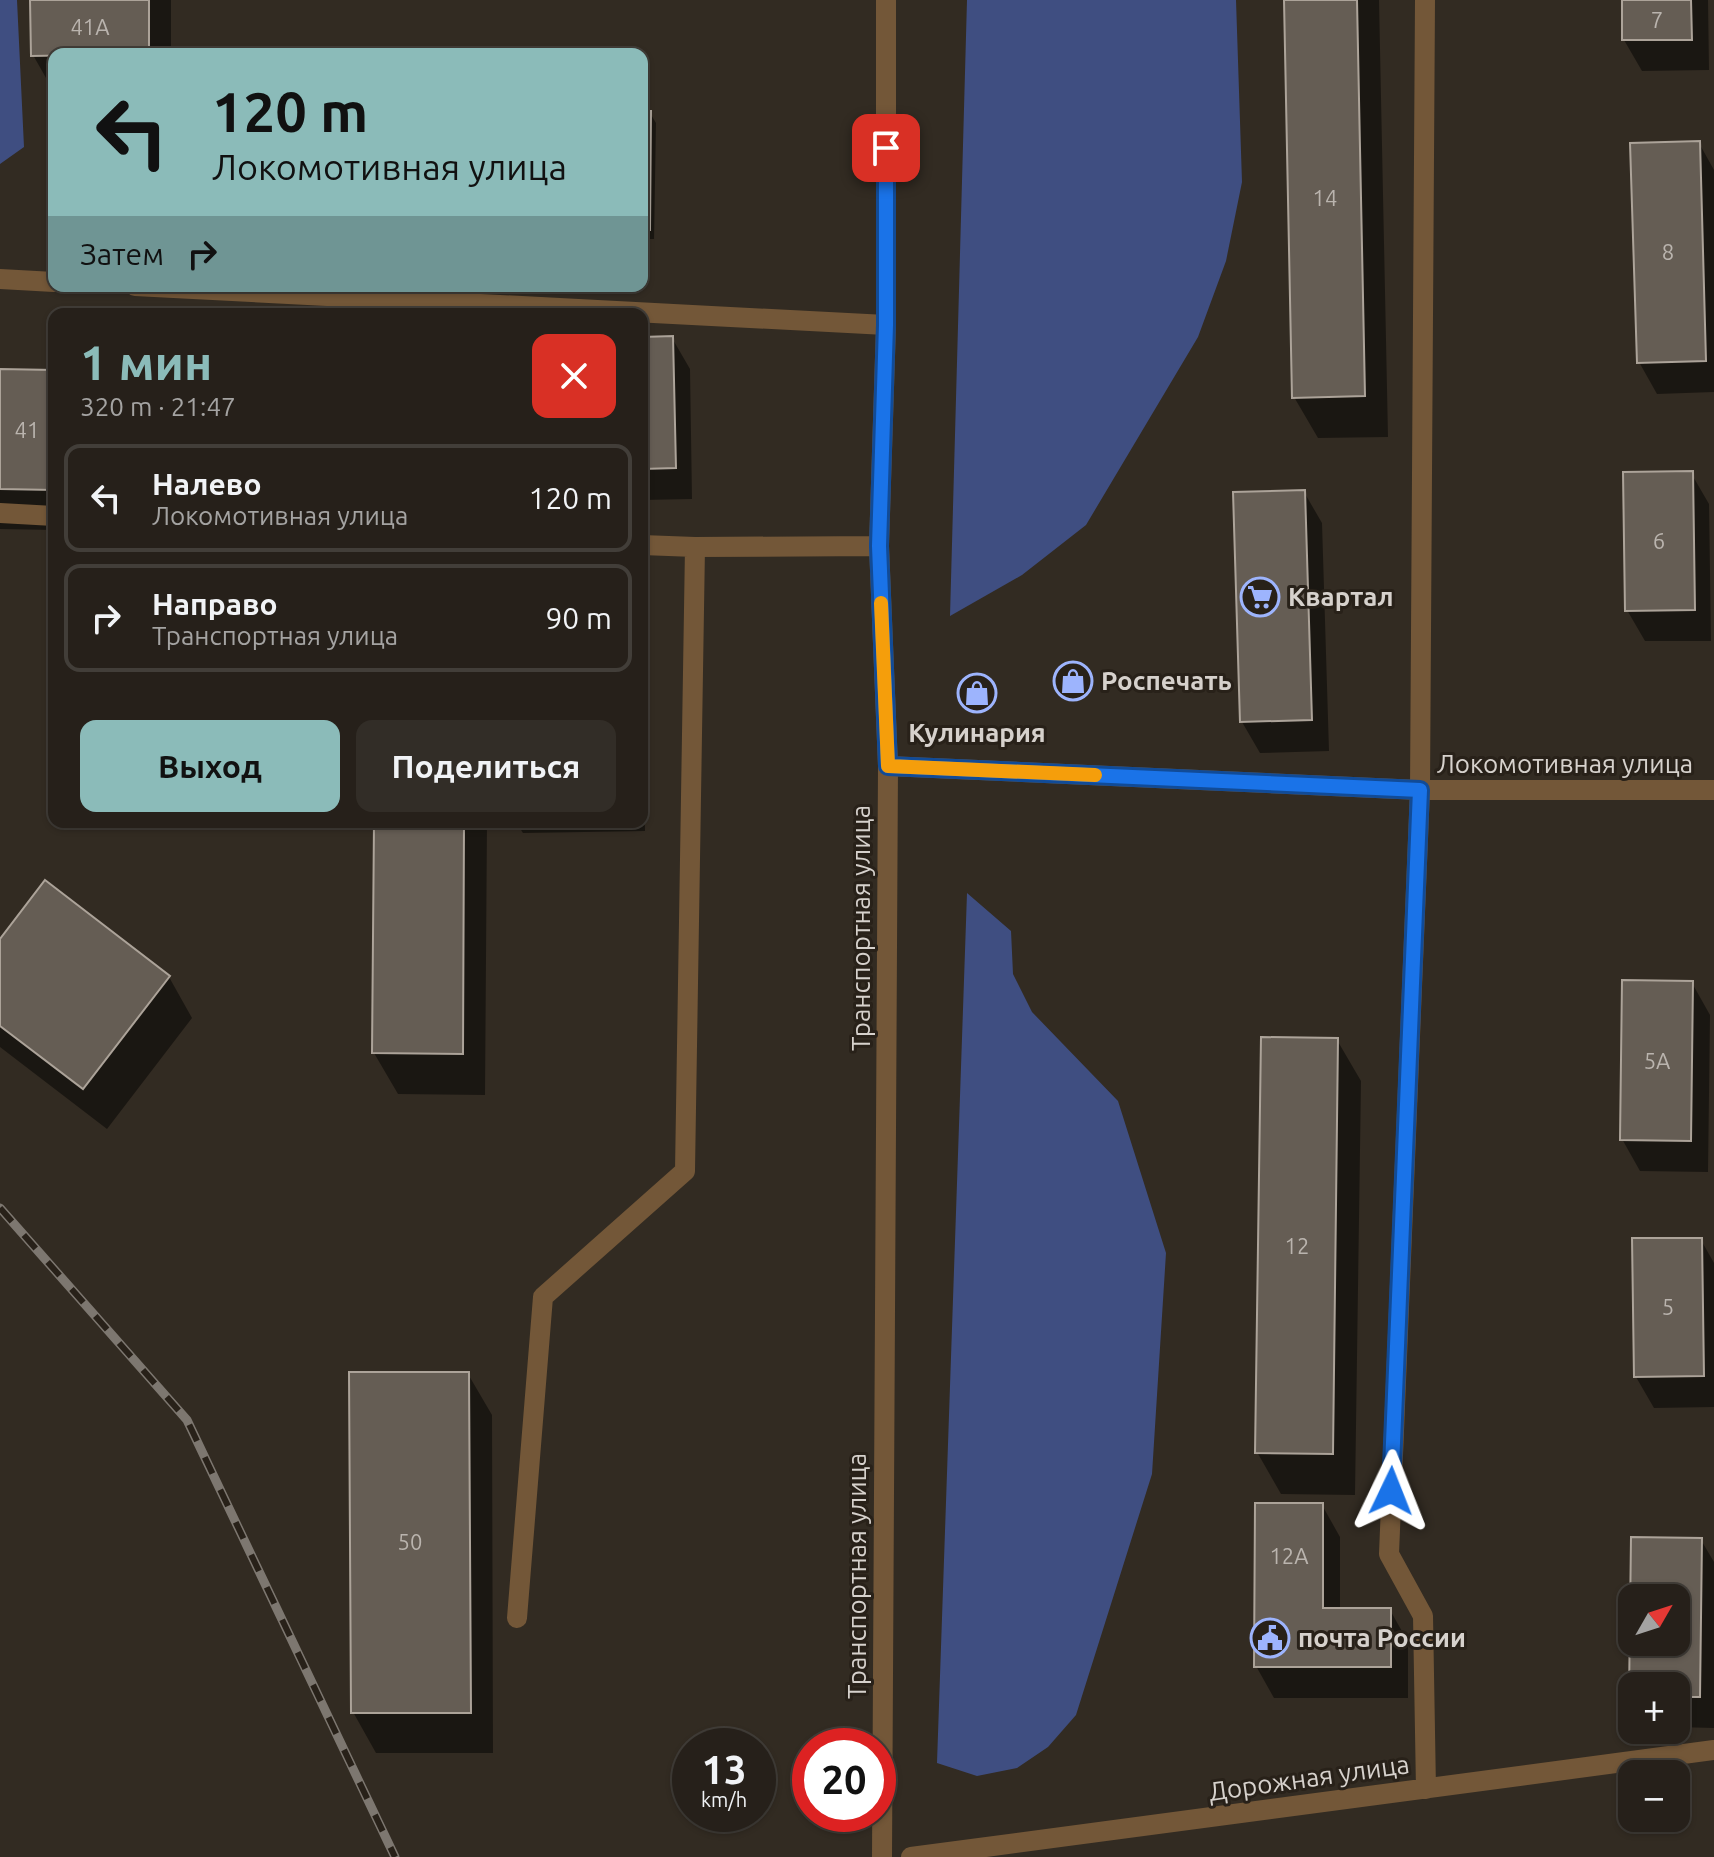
<!DOCTYPE html>
<html lang="ru">
<meta charset="utf-8">
<style>
body{margin:0;font-family:Ubuntu,sans-serif;background:#322d27;color:#f1f3f6;height:100vh;display:flex;flex-direction:column;font-size:30px;white-space:nowrap}
*{box-sizing:border-box;margin:0}
p{font-size:26px;color:#a4a3a2}
.icon{flex:none;width:44px;height:44px;fill:none;stroke:currentColor;stroke-width:2;stroke-linecap:round;stroke-linejoin:round}
.map{position:relative;flex:1;overflow:hidden}
.drawer{position:absolute;left:48px;top:308px;width:600px;height:520px;display:flex;flex-direction:column;background:#26201a;border-radius:16px;box-shadow:0 2px 6px #0004,0 0 0 2px #423e39}
.drawer>*{flex:none}
.top-card{position:absolute;left:48px;top:48px;width:600px;height:244px;border-radius:16px;box-shadow:0 2px 6px #0004,0 0 0 2px #423e39;background:#8bbbb9;color:#111;overflow:hidden}
.needle{width:52px;rotate:51deg}
.buttons{position:absolute;left:1618px;top:1584px;display:grid;gap:16px}
.buttons a{display:grid;place-items:center;width:72px;height:72px;border-radius:16px;background:#26201a;box-shadow:0 2px 6px #0004,0 0 0 2px #423e39;font-size:40px}
.speed{position:absolute;left:672px;top:1728px;display:flex;gap:16px;font-size:40px;font-weight:700;text-align:center}
.speed>*{display:grid;place-content:center;width:104px;height:104px;border-radius:50%;background:#26201a;box-shadow:0 2px 6px #0004,0 0 0 2px #423e39;line-height:1}
.speed small{font-size:20px;font-weight:400}
.speed .limit{border:12px solid #d22;background:#fff;color:#111}
.pin{position:absolute;display:grid;place-items:center;width:68px;height:68px;color:#fff;margin:-34px;border-radius:16px;box-shadow:0 4px 12px #0006}
.me{position:absolute;width:88px;margin:-44px;rotate:2deg;stroke-linejoin:round;filter:drop-shadow(0 0 6px #0008)}
.turn{display:flex;align-items:center;gap:28px;height:168px;padding:0 32px;font-size:36px}
.turn .icon{width:104px;height:104px;stroke-width:2.5}
.turn b{display:block;font-size:56px;line-height:68px}
.then{display:flex;align-items:center;height:76px;padding:0 32px;background:#0003;gap:16px;font-size:30px}
.round{display:grid;place-items:center;flex:none;width:84px;height:84px;border-radius:16px;background:#322d27}
.headline{display:flex;align-items:center;justify-content:space-between;height:136px;padding:0 32px}
h1{font-size:48px;font-weight:700;line-height:60px;color:#8bbbb9}
.button{display:flex;gap:16px;margin-top:auto;padding:16px 32px}
.button a{flex:1;height:92px;border-radius:16px;background:#8bbbb9;color:#111;font-size:32px;font-weight:700;line-height:92px;text-align:center}
.button a+a{background:#322d27;color:#f1f3f6}
ul{padding:0;list-style:none}
li{display:flex;align-items:center;gap:24px;height:108px;margin:0 16px 12px;padding:0 16px;border:4px solid #423e39;border-radius:16px}
li div{flex:1}
li b{display:block;font-size:30px}
li em{font-style:normal}
.map>svg:first-child{display:block}
.green{fill:#3f4e81}
.shadow{fill:#0007;fill-rule:evenodd}
.building{fill:#655d54;stroke:#aca399;stroke-width:2;fill-rule:evenodd}
.lines{fill:none;stroke-linecap:round;stroke-linejoin:round}
.minor{stroke:#735738;stroke-width:20}
.rail-casing{stroke:#7d7770;stroke-width:9}
.rail{stroke:#282119;stroke-width:6;stroke-dasharray:18;stroke-linecap:butt}
.route-casing{stroke:#114b97;stroke-width:20}
.route{stroke:#1a73e8;stroke-width:14}
.slow{stroke:#f59e0b;stroke-width:14}
.labels{text-anchor:middle;stroke-width:6;stroke-linejoin:round;paint-order:stroke}
.number-label{font-size:22px;fill:#bab4ae}
.poi-label{font-size:26px;font-weight:bold;fill:#d6d1cc;stroke:#282119;text-anchor:start}
.street-label{font-size:26px;fill:#d6d1cc;stroke:#282119}
</style>
<div class="map">
<svg width="1714" height="1857" viewBox="0 0 1714 1857">
<rect width="100%" height="100%" fill="#322b22"/>
<path class="green" d="M0 0H17L24 147 0 164Z
M967 0H1236L1242 182 1226 261 1198 337 1086 525 1022 575 950 616Z
M967 893 1011 931 1013 974 1032 1012 1118 1101 1166 1253 1152 1474 1076 1715 1048 1747 1017 1768 977 1776 937 1763Z"/>
<path class="shadow" d="M32 0H171V54H54V92L33 55Z
M1286 0H1379L1388 437 1318 438 1294 397Z
M1624 0H1708L1709 70 1642 71 1624 40Z
M642 113H650L656 123 654 239H642Z
M1699 143 1714 170V392L1657 394 1639 362Z
M672 338 690 369 692 499 642 500V339Z
M0 371 54 372V530L0 529Z
M1691 473 1709 504 1711 641H1645L1627 610Z
M1304 492 1322 523 1329 751 1260 753 1242 722Z
M642 657 645 831 523 833 516 822H642Z
M376 822H487L485 1095 398 1094 374 1053Z
M0 943 169 977 192 1018 107 1129 0 1047Z
M1692 983 1710 1015 1708 1172 1640 1171 1622 1139Z
M1337 1040 1361 1081 1355 1495 1281 1494 1257 1452Z
M1701 1240 1714 1263V1407L1654 1408 1636 1377Z
M468 1374 492 1415 493 1753H376L353 1712Z
M1322 1505 1340 1537V1610H1390L1408 1642V1698H1274L1256 1666Z
M1633 1539 1701 1540 1714 1562V1728L1676 1727V1686H1632V1698L1631 1696ZM1632 1598H1676V1642H1632Z"/>
<path class="building" d="M30 0H149V54L31 56Z
M1284 0H1357L1365 396 1292 398Z
M1622 0H1691L1692 40H1622Z
M642 111H651L650 230H642Z
M1700 141 1706 361 1637 363 1630 143Z
M673 336 676 468 642 469V337Z
M0 369 54 370V490L0 489Z
M1693 471 1695 610 1625 611 1623 472Z
M1305 490 1312 720 1240 722 1233 492Z
M374 822H464L463 1054 372 1053Z
M45 880 170 976 83 1089 0 1026V939Z
M1622 980 1693 981 1691 1141 1620 1140Z
M1261 1037 1338 1038 1333 1454 1255 1453Z
M1632 1238H1702L1704 1376 1634 1377Z
M349 1372H469L471 1713H351Z
M1255 1503H1323V1608H1391V1667H1254Z
M1631 1537 1702 1538 1700 1697H1676V1686H1632V1696H1629ZM1632 1598H1676V1642H1632Z"/>
<g class="lines">
<path class="minor" d="M1425 0 1420 790 1389 1554 1423 1616 1426 1789
M0 279 54 282
M135 286 886 325
M0 513 54 516
M642 545 695 547 879 546
M888 766 1420 790H1714
M517 1618 543 1297 685 1171 695 547
M882 1857 888 766 879 546 886 325V0
M911 1857 1714 1750"/>
<g class="rail-casing">
<path id="rail" d="M0 1208 187 1420 395 1857"/>
</g>
<use href="#rail" class="rail"/>
</g>
<g class="lines">
<g class="route-casing">
<path id="route" d="M886 148V325L879 546 888 766 1420 790 1391 1491"/>
</g>
<use href="#route" class="route"/>
<path class="slow" d="M881 603 888 766 1095 775"/>
</g>
<defs>
<g id="supermarket-ring" transform="scale(2)"><circle r="9.5" fill="#282119" stroke="#9db4fd" stroke-width="1.5"/><path d="M-6-5.5h2.5l.6 2H6L4.5 2H-2.5L-4.4-4H-6ZM-1.5 3.2a1.3 1.3 0 1 0 .1 0ZM3 3.2a1.3 1.3 0 1 0 .1 0Z" fill="#9db4fd"/></g>
<g id="shop-ring" transform="scale(2)"><circle r="9.5" fill="#282119" stroke="#9db4fd" stroke-width="1.5"/><path d="M-5-2.5h2.3a2.7 3.5 0 0 1 5.4 0H5L5.5 6h-11ZM-1.5-2.5h3a1.5 2.3 0 0 0-3 0Z" fill="#9db4fd"/></g>
<g id="civic-ring" transform="scale(2)"><circle r="9.5" fill="#282119" stroke="#9db4fd" stroke-width="1.5"/><path d="M-.6-6.5H3V-4.5H.6V-3L4-1V1h2V6H-6V1h2V-1L-.6-3ZM-1.2 2.5V6h2.4V2.5Z" fill="#9db4fd"/></g>
</defs>
<g fill-rule="evenodd">
<use href="#supermarket-ring" x="1260" y="597"/>
<use href="#shop-ring" x="1073" y="681"/>
<use href="#shop-ring" x="977" y="693"/>
<use href="#civic-ring" x="1270" y="1638"/>
</g>
<g class="labels">
<g class="number-label">
<text x="1657" y="28">7</text>
<text x="90" y="35">41А</text>
<text x="1325" y="206">14</text>
<text x="1668" y="260">8</text>
<text x="27" y="438">41</text>
<text x="1659" y="549">6</text>
<text x="1657" y="1069">5А</text>
<text x="1297" y="1254">12</text>
<text x="1668" y="1315">5</text>
<text x="410" y="1550">50</text>
<text x="1289" y="1564">12А</text>
</g>
<g class="poi-label">
<text x="1288" y="606">Квартал</text>
<text x="1101" y="690">Роспечать</text>
<text x="977" y="742" text-anchor="middle">Кулинария</text>
<text x="1298" y="1647">почта России</text>
</g>
<g class="street-label">
<text x="1565" y="773">Локомотивная улица</text>
<text transform="translate(861 928) rotate(-90)" y="9">Транспортная улица</text>
<text transform="translate(857 1576) rotate(-90)" y="9">Транспортная улица</text>
<text transform="translate(1309 1778) rotate(-8)" y="9">Дорожная улица</text>
</g>
</g>
</svg>
<div class="buttons">
<a><svg class="needle" viewBox="-14 -14 28 28"><path d="M0-13l5 13h-10z" fill="#e53935"/><path d="M0 13l5-13h-10z" fill="#a4a3a2"/></svg></a>
<a>+</a>
<a>−</a>
</div>
<div class="speed"><div>13<small>km/h</small></div><div class="limit">20</div></div>
<div class="pin" style="left:886px;top:148px;background:#d93025"><svg class="icon" aria-label="arrive" viewBox="0 0 24 24"><path d="M6 21V4h12l-3 4 3 4H6"/></svg></div>
<svg class="me" style="left:1391px;top:1491px" viewBox="-20 -20 40 40"><path d="M0-17L14 15 0 8-14 15z" fill="#1a73e8" stroke="#fff" stroke-width="4"/></svg>
<div class="top-card">
<div class="turn"><svg class="icon" aria-label="left" viewBox="0 0 24 24"><path d="M17 20v-9H6M10 6l-5 5 5 5"/></svg><div><b>120 m</b>Локомотивная улица</div></div>
<div class="then">Затем<svg class="icon" aria-label="right" viewBox="0 0 24 24"><path d="M7 20v-9h11M14 6l5 5-5 5"/></svg></div>
</div>
<section class="drawer">
<div class="headline"><div><h1>1 мин</h1><p>320 m · 21:47</p></div><a class="round" style="background:#d93025;color:#fff"><svg class="icon" aria-label="close" viewBox="0 0 24 24"><path d="M6 6l12 12M18 6L6 18"/></svg></a></div>
<ul>
<li><svg class="icon" aria-label="left" viewBox="0 0 24 24"><path d="M17 20v-9H6M10 6l-5 5 5 5"/></svg><div><b>Налево</b><p>Локомотивная улица</p></div><em>120 m</em></li>
<li><svg class="icon" aria-label="right" viewBox="0 0 24 24"><path d="M7 20v-9h11M14 6l5 5-5 5"/></svg><div><b>Направо</b><p>Транспортная улица</p></div><em>90 m</em></li>
</ul>
<div class="button"><a>Выход</a><a>Поделиться</a></div>
</section>
</div>
